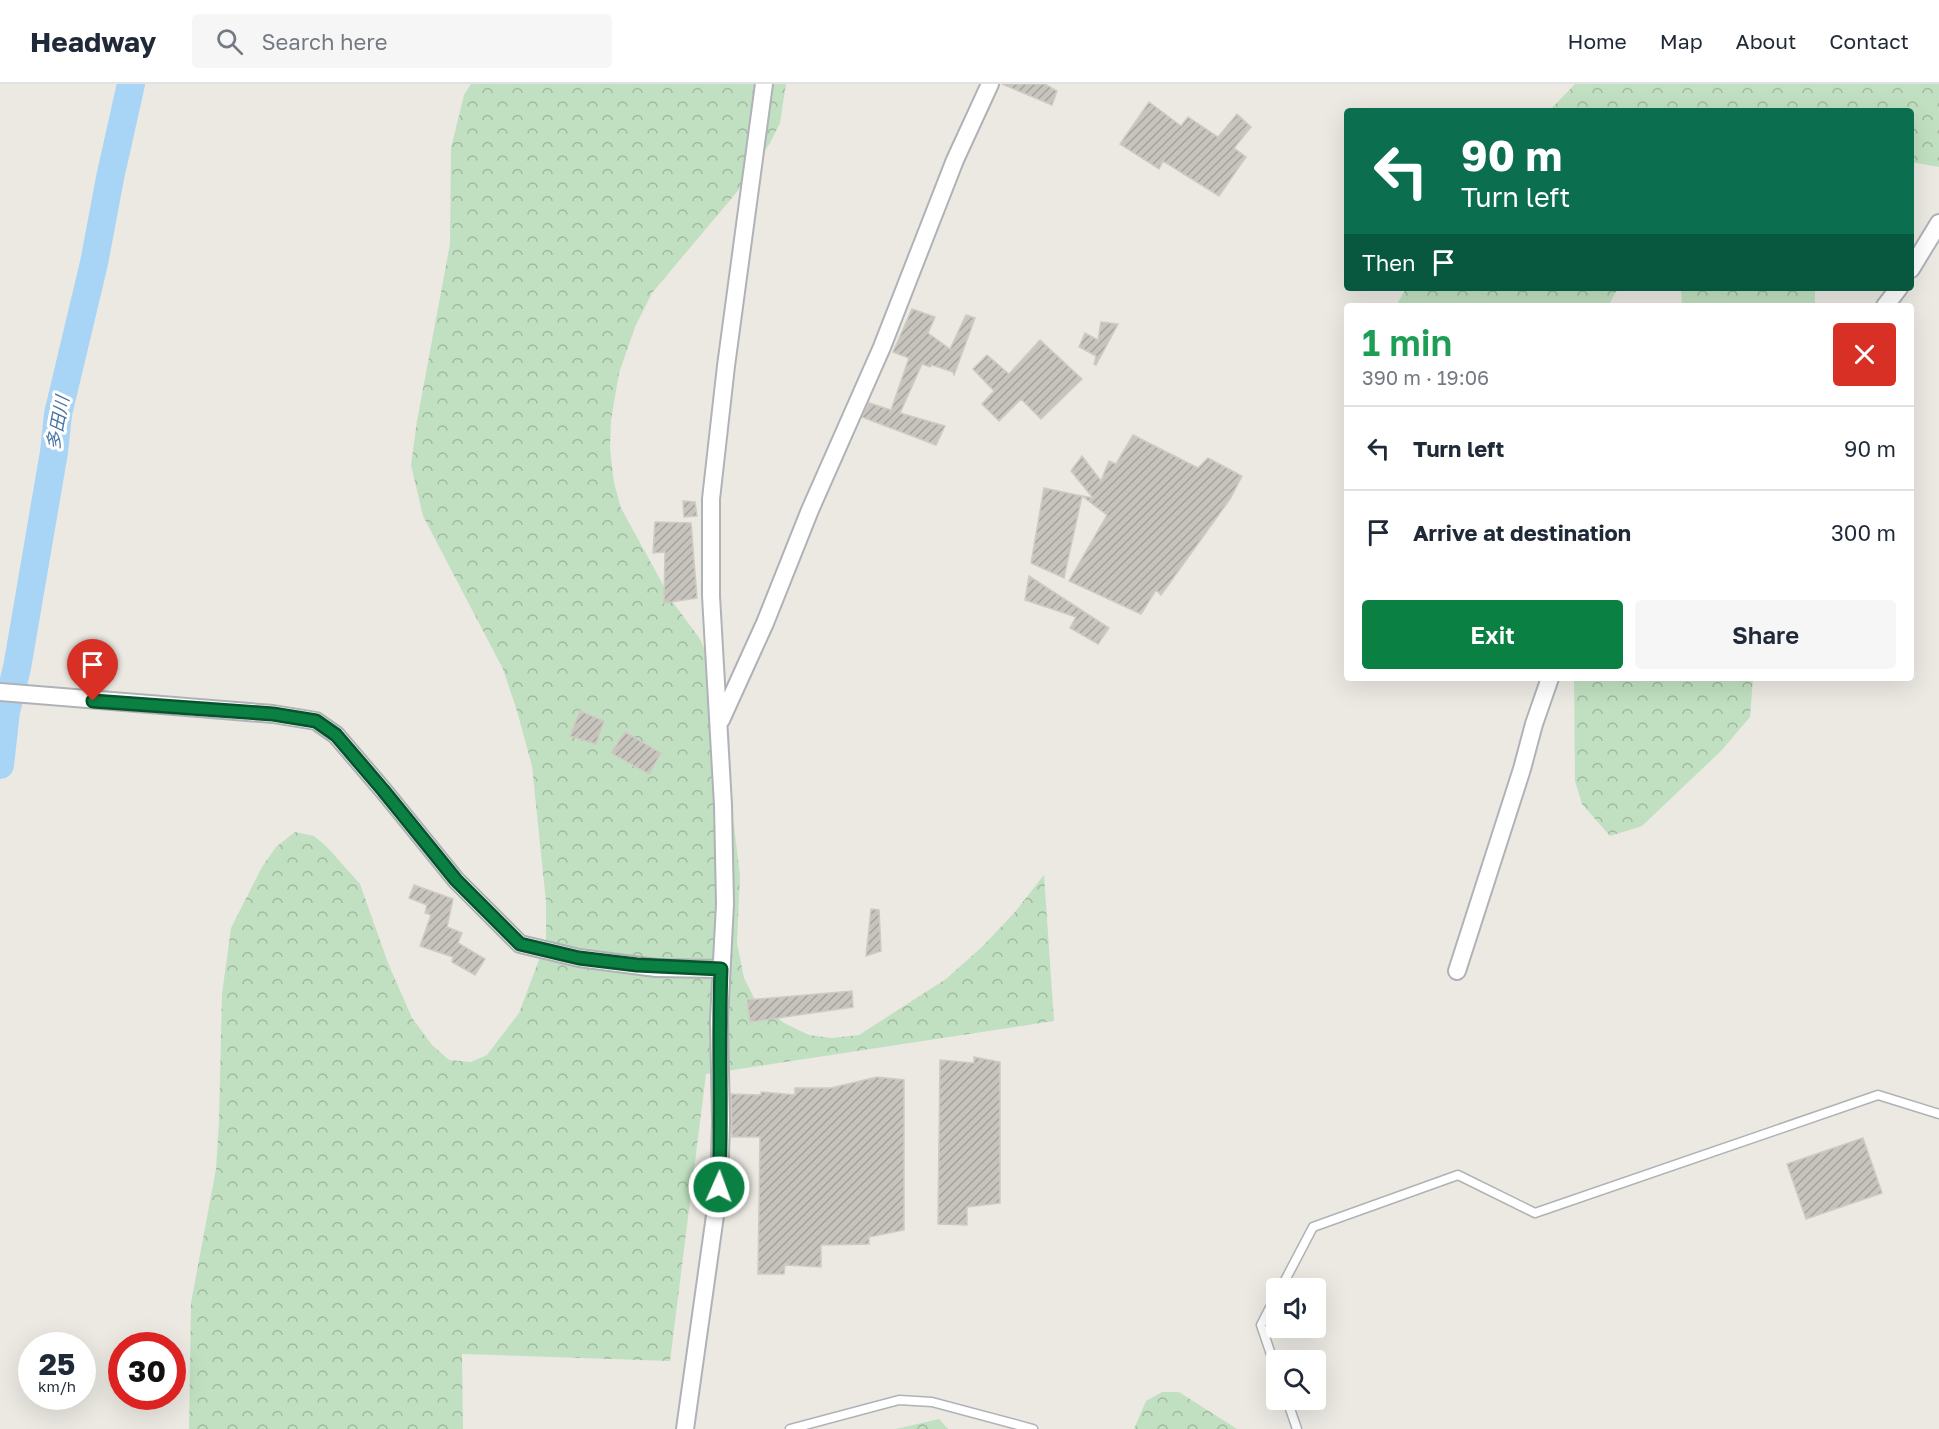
<!DOCTYPE html>
<meta charset="utf-8">
<style>
body{margin:0;font-family:"Golos Text","Noto Sans JP",sans-serif;background:#f6f6f7;color:#1f2937;height:100vh;display:flex;flex-direction:column;font-size:22px;white-space:nowrap}
*{box-sizing:border-box;margin:0}
p{font-size:20px;color:#747a83}
.icon{flex:none;width:33px;height:33px;fill:none;stroke:currentColor;stroke-width:2;stroke-linecap:round;stroke-linejoin:round}
.map{position:relative;flex:1;overflow:hidden}
.panel{position:absolute;left:1344px;top:219px;width:570px;height:378px;display:flex;flex-direction:column;background:#fff;border-radius:6px;box-shadow:0 6px 24px #0002}
.panel>*{flex:none}
.banner{position:absolute;left:1344px;top:24px;width:570px;height:183px;border-radius:6px;box-shadow:0 6px 24px #0002;background:#0b6e4f;color:#fff;overflow:hidden}
.buttons{position:absolute;left:1266px;top:1194px;display:grid;gap:12px}
.buttons a{display:grid;place-items:center;width:60px;height:60px;border-radius:6px;background:#fff;box-shadow:0 6px 24px #0002;font-size:30px}
.speed{position:absolute;left:18px;top:1248px;display:flex;gap:12px;font-size:30px;font-weight:700;text-align:center}
.speed>*{display:grid;place-content:center;width:78px;height:78px;border-radius:50%;background:#fff;box-shadow:0 6px 24px #0002;line-height:1}
.speed small{font-size:15px;font-weight:400}
.speed .limit{border:9px solid #d22;background:#fff;color:#111}
.pin{position:absolute;display:grid;place-items:center;width:51px;height:51px;color:#fff;margin:-62px -26px;border-radius:50% 50% 50% 0;rotate:-45deg;box-shadow:0 0 6px #0007}
.pin .icon{rotate:45deg}
.me{position:absolute;width:66px;margin:-33px;rotate:2deg;stroke-linejoin:round;filter:drop-shadow(0 0 4px #0008)}
.turn{display:flex;align-items:center;gap:21px;height:126px;padding:0 18px;font-size:27px}
.turn .icon{width:78px;height:78px;stroke-width:2.5}
.turn b{display:block;font-size:42px;line-height:51px}
.then{display:flex;align-items:center;height:57px;padding:0 18px;background:#0003;gap:12px;font-size:22px}
.round{display:grid;place-items:center;flex:none;width:63px;height:63px;border-radius:6px;background:#f6f6f7}
.summary{display:flex;align-items:center;justify-content:space-between;height:102px;padding:0 18px}
h1{font-size:36px;font-weight:600;line-height:45px;color:#1e9e55}
.button{display:flex;gap:12px;margin-top:auto;padding:12px 18px}
.button a{flex:1;height:69px;border-radius:6px;background:#0b8043;color:#fff;font-size:24px;font-weight:600;line-height:69px;text-align:center}
.button a+a{background:#f6f6f7;color:#1f2937}
ul{padding:0;list-style:none}
li{display:flex;align-items:center;gap:18px;height:84px;padding:0 18px;border-top:2px solid #e0e1e3}
li div{flex:1}
li b{display:block;font-size:22px}
li em{font-style:normal}
header{display:flex;align-items:center;gap:36px;box-sizing:border-box;height:84px;padding:0 30px;background:#fff;border-bottom:2px solid #e0e1e3}
header strong{font-size:28px}
nav{display:flex;gap:33px;margin-inline-start:auto;font-size:21px}
.search{width:420px;height:54px;background:#f6f6f7;display:flex;align-items:center;gap:15px;box-sizing:border-box;padding:0 21px;border-radius:6px;color:#747a83;font-size:22px}
.map>svg:first-child{display:block}
.forest{fill:url(#forest-crowns)}
.lines{fill:none;stroke-linecap:round;stroke-linejoin:round}
.river{stroke:#a8d4f5;stroke-width:28}
.building{fill:url(#building-hatch);stroke:#cfcbc1;stroke-width:1.5}
.lane-casing{stroke:#afb2b6;stroke-width:11}
.street-casing{stroke:#afb2b6;stroke-width:20}
.lane{stroke:#fff;stroke-width:8}
.street{stroke:#fff;stroke-width:16}
.route-casing{stroke:#07532c;stroke-width:15}
.route{stroke:#0b8043;stroke-width:10}
.labels{text-anchor:middle;stroke-width:6;stroke-linejoin:round;paint-order:stroke}
.water-label{font-size:18px;font-style:italic;fill:#4876a5;stroke:#fff}
</style>
<header>
<strong>Headway</strong>
<div class="search"><svg class="icon" aria-label="search" viewBox="0 0 24 24"><circle cx="10" cy="10" r="6"/><path d="M15 15l6 6"/></svg>Search here</div>
<nav><a>Home</a><a>Map</a><a>About</a><a>Contact</a></nav>
</header>
<div class="map">
<svg width="1939" height="1345" viewBox="0 0 1939 1345">
<defs>
<pattern id="forest-crowns" width="20" height="18" patternUnits="userSpaceOnUse" patternTransform="scale(1.5)"><rect width="20" height="18" fill="#c1e0c1"/><path d="M2 6a3 3 0 1 1 6 0M12 15a3 3 0 1 1 6 0" fill="none" stroke="#a0b9a0"/></pattern>
<pattern id="building-hatch" width="6" height="6" patternUnits="userSpaceOnUse" patternTransform="scale(1.5)"><rect width="6" height="6" fill="#c7c4be"/><path d="M-1 1l2-2M0 6l6-6M5 7l2-2" fill="none" stroke="#a5a29e"/></pattern>
</defs>
<rect width="100%" height="100%" fill="#ebe9e2"/>
<path class="forest" d="M471 0H786L780 39 770 59 736 109 652 209 635 243 619 289 611 336 610 364 614 399 621 424 672 517 700 555 714 588 729 648 731 716 740 792 737 859 744 894 755 916 784 939 809 951 831 954 859 951 946 895 983 862 1015 828 1044 791 1054 937 706 990 670 1277 462 1270 463 1345H189L191 1219 216 1085 219 1037 222 910 231 844 262 783 276 763 295 748 314 752 327 763 360 800 388 879 412 934 432 961 449 976 471 978 487 971 519 929 546 857V818L532 682 517 627 503 585 423 432 411 381 417 337 450 160 451 64 464 11Z
M1575 0H1939V83L1911 78V27H1549Z
M1406 204H1618L1608 222H1396Z
M1681 204H1815V222H1682Z
M1574 594H1753L1750 633 1721 667 1642 742 1610 752 1582 720 1575 697Z
M1162 1308H1179L1237 1345H1134L1146 1317Z
M939 1335 948 1345H896Z"/>
<g class="lines">
<path class="river" d="M0 681 6 627 17 584 54 368 58 330 94 179 110 94 131 0"/>
</g>
<path class="building" d="M1002 0H1045L1057 7 1052 21Z
M1149 18 1181 42 1188 33 1218 53 1237 30 1251 43 1234 64 1246 73 1219 112 1163 77 1159 85 1120 60Z
M912 225 935 233 928 249 950 265 966 231 975 234 954 291 953 288 932 281 930 283 922 280 900 329 945 342 936 361 862 333 869 319 891 326 909 274 893 268Z
M1101 238 1118 240 1096 281 1094 280 1096 272 1079 263 1085 249 1098 256Z
M1040 256 1082 295 1041 335 1021 315 999 337 982 320 994 307 973 285 987 271 1009 290Z
M1133 351 1198 384 1208 374 1242 392 1230 415 1161 511 1156 506 1141 530 1069 497 1107 431 1082 412 1093 414 1071 387 1082 372 1101 397 1109 377 1116 380Z
M1044 404 1082 412 1064 494 1031 479Z
M683 417 695 418 697 432 684 433Z
M655 438 691 439 697 514 664 519 665 468 653 469Z
M1029 492 1109 544 1098 560 1070 544 1076 533 1025 516Z
M580 627 604 637 596 660 570 652Z
M625 648 661 669 649 690 611 669Z
M414 801 453 815 447 843 462 849 458 859 485 875 475 891 452 878 453 873 420 862 431 831 425 829 427 821 409 814Z
M871 825 879 826 881 867 866 872Z
M852 907 853 923 750 938 747 916Z
M974 973 1000 978V1119L967 1123V1141L938 1140 940 976 974 979Z
M877 993 904 996V1146L869 1153V1160L821 1161V1183L785 1181 784 1190H758L760 1053H732L731 1010 761 1011V1008L795 1011V1004H831Z
M1863 1054 1882 1109 1806 1135 1787 1080Z"/>
<g class="lines">
<g class="lane-casing">
<path id="lane" d="M1281 1204 1313 1143 1458 1091 1535 1129 1878 1011 1939 1030
M1276 1212 1261 1241 1276 1285
M1287 1316 1297 1345
M790 1345 899 1316 932 1318 1033 1345"/>
</g>
<g class="street-casing">
<path id="street" d="M1911 185 1939 139
M1885 222 1899 204
M0 608 273 630 316 637 336 651 383 706 456 796 520 860 579 874 656 884 721 885
M721 636 765 539 810 426 882 263 955 76 990 0
M1457 887 1522 685 1534 640 1550 594
M685 1345 719 1103 721 1038 719 935 725 820 723 721 711 512V415L726 282 764 0"/>
</g>
<use href="#lane" class="lane"/>
<use href="#street" class="street"/>
</g>
<g class="lines">
<g class="route-casing">
<path id="route" d="M93 617 273 630 316 637 336 651 383 706 456 796 520 860 579 874 637 881 721 885C718 958 722 1030 719 1103"/>
</g>
<use href="#route" class="route"/>
</g>
<g class="labels">
<g class="water-label">
<text transform="translate(58 339) rotate(-79)" y="6">多田川</text>
</g>
</g>
</svg>
<div class="buttons">
<a><svg class="icon" aria-label="sound" viewBox="0 0 24 24"><path d="M4 9h4l5-4v14l-5-4H4zM17 9q2 3 0 6"/></svg></a>
<a><svg class="icon" aria-label="search" viewBox="0 0 24 24"><circle cx="10" cy="10" r="6"/><path d="M15 15l6 6"/></svg></a>
</div>
<div class="speed"><div>25<small>km/h</small></div><div class="limit">30</div></div>
<div class="pin" style="left:93px;top:617px;background:#d93025"><svg class="icon" aria-label="arrive" viewBox="0 0 24 24"><path d="M6 21V4h12l-3 4 3 4H6"/></svg></div>
<svg class="me" style="left:719px;top:1103px" viewBox="-20 -20 40 40"><circle r="17" fill="#0b8043" stroke="#fff" stroke-width="3"/><path d="M0-11L8 9 0 5-8 9z" fill="#fff"/></svg>
<div class="banner">
<div class="turn"><svg class="icon" aria-label="left" viewBox="0 0 24 24"><path d="M17 20v-9H6M10 6l-5 5 5 5"/></svg><div><b>90 m</b>Turn left</div></div>
<div class="then">Then<svg class="icon" aria-label="arrive" viewBox="0 0 24 24"><path d="M6 21V4h12l-3 4 3 4H6"/></svg></div>
</div>
<section class="panel">
<div class="summary"><div><h1>1 min</h1><p>390 m · 19:06</p></div><a class="round" style="background:#d93025;color:#fff"><svg class="icon" aria-label="close" viewBox="0 0 24 24"><path d="M6 6l12 12M18 6L6 18"/></svg></a></div>
<ul>
<li><svg class="icon" aria-label="left" viewBox="0 0 24 24"><path d="M17 20v-9H6M10 6l-5 5 5 5"/></svg><div><b>Turn left</b></div><em>90 m</em></li>
<li><svg class="icon" aria-label="arrive" viewBox="0 0 24 24"><path d="M6 21V4h12l-3 4 3 4H6"/></svg><div><b>Arrive at destination</b></div><em>300 m</em></li>
</ul>
<div class="button"><a>Exit</a><a>Share</a></div>
</section>
</div>
